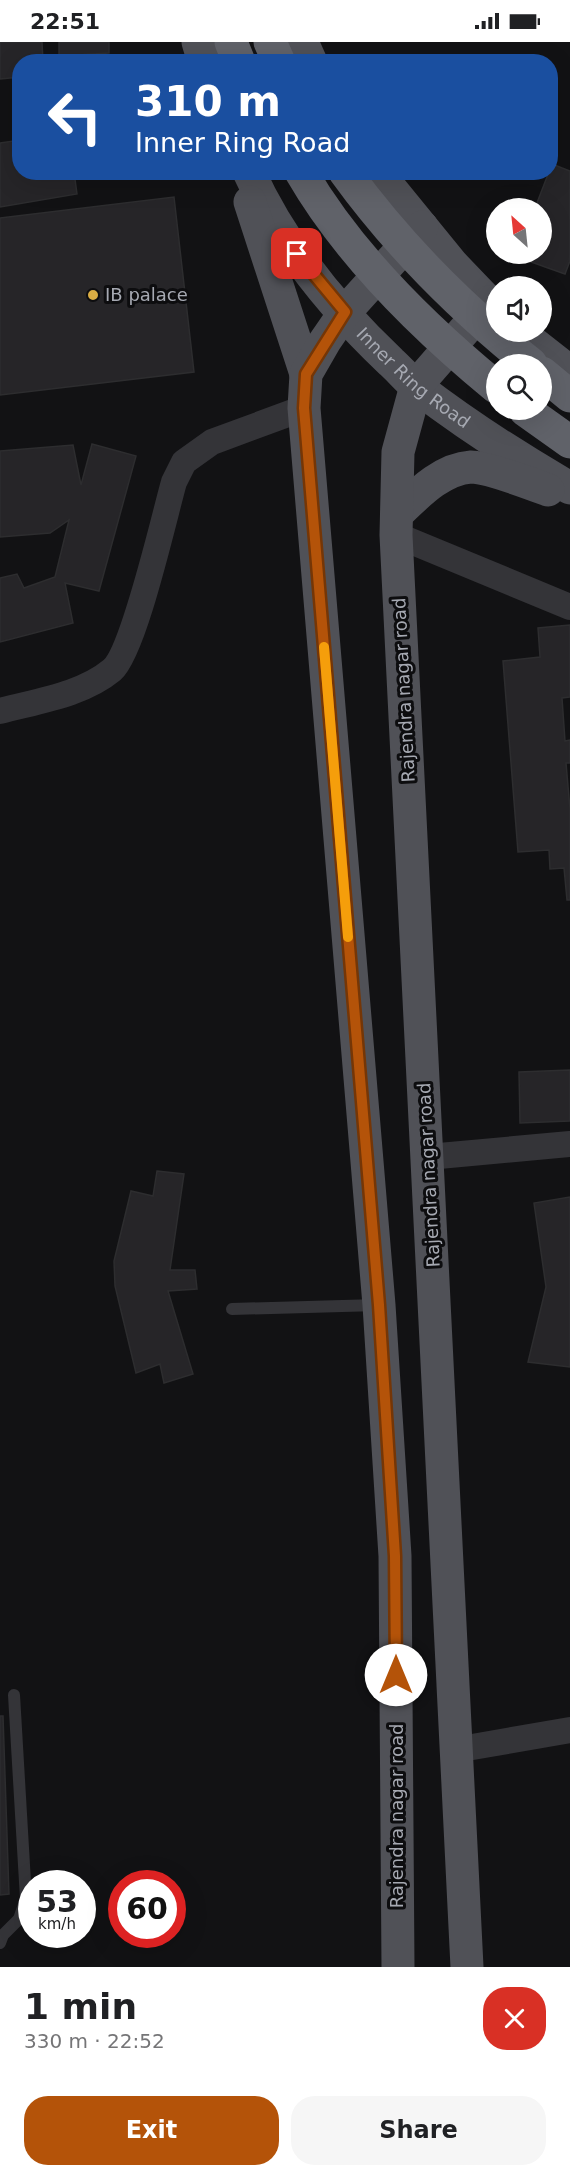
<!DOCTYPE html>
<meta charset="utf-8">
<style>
body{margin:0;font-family:"DejaVu Sans",sans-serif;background:#f6f6f6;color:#202124;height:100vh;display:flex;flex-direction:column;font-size:22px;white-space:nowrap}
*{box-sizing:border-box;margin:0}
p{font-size:20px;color:#757577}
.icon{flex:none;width:33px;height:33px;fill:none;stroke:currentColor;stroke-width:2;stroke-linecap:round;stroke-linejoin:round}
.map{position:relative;height:1925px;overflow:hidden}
.sheet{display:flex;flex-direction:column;background:#fff;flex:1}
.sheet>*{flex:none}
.guide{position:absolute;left:12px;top:12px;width:546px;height:126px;border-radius:24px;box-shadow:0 6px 24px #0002;background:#1a4fa0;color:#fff;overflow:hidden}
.needle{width:39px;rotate:333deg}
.controls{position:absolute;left:486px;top:156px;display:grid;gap:12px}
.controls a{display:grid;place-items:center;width:66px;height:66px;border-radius:50%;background:#fff;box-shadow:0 6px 24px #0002;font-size:30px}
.speed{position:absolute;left:18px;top:1828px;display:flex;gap:12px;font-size:30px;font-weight:700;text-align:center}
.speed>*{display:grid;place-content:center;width:78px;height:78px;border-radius:50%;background:#fff;box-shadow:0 6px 24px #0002;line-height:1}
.speed small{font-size:15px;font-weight:400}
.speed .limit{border:9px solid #d22;background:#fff;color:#111}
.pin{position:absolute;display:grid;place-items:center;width:51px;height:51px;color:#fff;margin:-26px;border-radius:12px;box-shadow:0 3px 9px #0006}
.me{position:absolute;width:66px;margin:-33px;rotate:0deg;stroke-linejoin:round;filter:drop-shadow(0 0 4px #0008)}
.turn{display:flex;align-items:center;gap:21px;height:126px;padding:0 24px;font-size:27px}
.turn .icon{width:78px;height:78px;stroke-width:2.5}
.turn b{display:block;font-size:42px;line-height:51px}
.round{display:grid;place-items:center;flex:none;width:63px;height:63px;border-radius:24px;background:#f6f6f6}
.head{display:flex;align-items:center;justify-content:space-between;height:102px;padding:0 24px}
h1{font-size:36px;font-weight:700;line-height:45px}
.primary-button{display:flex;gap:12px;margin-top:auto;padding:12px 24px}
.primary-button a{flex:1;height:69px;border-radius:24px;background:#b45309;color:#fff;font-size:24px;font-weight:700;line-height:69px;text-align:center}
.primary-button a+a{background:#f6f6f6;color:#202124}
.status{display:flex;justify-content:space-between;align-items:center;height:42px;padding:0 30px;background:#fff;direction:ltr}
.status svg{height:16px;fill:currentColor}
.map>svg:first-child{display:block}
.building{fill:#262528;stroke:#2d2d2f;stroke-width:1.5}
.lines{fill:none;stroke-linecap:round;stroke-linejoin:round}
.service{stroke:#343438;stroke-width:12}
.minor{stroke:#343438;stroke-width:26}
.primary{stroke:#505157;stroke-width:33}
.motorway{stroke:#606269;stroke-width:33}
.motorway-bridge{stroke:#606269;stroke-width:33}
.route-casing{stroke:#753606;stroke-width:15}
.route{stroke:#b45309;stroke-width:10}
.slow{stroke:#f59e0b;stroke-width:10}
.poi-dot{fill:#daad44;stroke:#0d0d0f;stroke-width:2}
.labels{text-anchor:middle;stroke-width:6;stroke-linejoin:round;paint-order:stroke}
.poi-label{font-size:18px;fill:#a6a9b2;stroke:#0d0d0f;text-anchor:start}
.street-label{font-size:18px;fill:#a6a9b2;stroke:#0d0d0f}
</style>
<div class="status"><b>22:51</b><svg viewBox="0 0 49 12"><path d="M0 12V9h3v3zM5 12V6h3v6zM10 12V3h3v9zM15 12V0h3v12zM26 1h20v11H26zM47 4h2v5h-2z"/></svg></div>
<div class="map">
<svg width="570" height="1925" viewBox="0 0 570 1925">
<rect width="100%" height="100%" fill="#121214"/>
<path class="building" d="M0 0H42L43 20H20V35L0 37Z
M59 0H109V11L59 14Z
M20 98V130H74L77 152 0 165V101Z
M552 122 570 129V219L565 232 517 215 518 212H542V166H535Z
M174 155 194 330 0 353V176Z
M92 402 136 414 99 549 65 541 73 581 0 600V536L17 532 24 546 55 535 69 478 50 491 0 495V409L73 403 81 443Z
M570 583V655L562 656 565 699 570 698V721H566L570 767V858H567L564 826 550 827 549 808 518 810 503 619 540 615 538 586Z
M570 1028V1079L520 1081 519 1030Z
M157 1129 184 1132 170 1228H195L197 1247 168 1249 193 1332 164 1341 160 1322 136 1331 115 1244 114 1219 131 1149 153 1154Z
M570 1155V1325L528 1320 546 1245 534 1161Z
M0 1674H3L9 1852 0 1853Z"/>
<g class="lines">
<path class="service" d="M232 1267 378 1263
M0 1901 3 1893 19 1877 26 1857 14 1653"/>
<path class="minor" d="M396 493 570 565
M0 669C37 659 82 653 112 628 134 609 164 475 174 440L184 420 212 400 304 366
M428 1115 570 1102
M455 1708 570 1688"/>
<g class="primary">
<path d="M198 0 204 20"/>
<path d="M302 0 311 20"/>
<path id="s1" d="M249 130C281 201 335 267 391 320 400 328 408 338 417 345 465 382 518 416 570 446"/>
<path d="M377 130 452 222 496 268"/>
<path d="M250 160 306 332"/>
<path d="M519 290 570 330"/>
<path d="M397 472C417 453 441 427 471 425 487 425 532 442 548 448"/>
<path d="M398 1925 395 1514 379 1263 304 366 306 332 325 299 345 270 422 185"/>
<path d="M467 1925 396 493 398 410 416 344 489 260"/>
</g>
<path class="motorway" d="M231 0 239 20
M270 0 279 20
M542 331 570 354
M525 368 570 400"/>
<path class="motorway-bridge" d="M301 130C349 213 423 285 496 345
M345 130C398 203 461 266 531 322"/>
</g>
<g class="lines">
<g class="route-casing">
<path id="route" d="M297 212 345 270 306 332 304 366 379 1263 395 1514 396 1633"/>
</g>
<use href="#route" class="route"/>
<path class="slow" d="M324 605 348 895"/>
</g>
<circle class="poi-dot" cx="93" cy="253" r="6"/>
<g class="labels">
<g class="poi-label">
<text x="105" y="259">IB palace</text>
</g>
<g class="street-label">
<text dy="6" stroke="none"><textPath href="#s1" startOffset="266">Inner Ring Road</textPath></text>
<text transform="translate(404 648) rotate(-93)" y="6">Rajendra nagar road</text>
<text transform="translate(429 1133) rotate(-93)" y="6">Rajendra nagar road</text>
<text transform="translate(397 1774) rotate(-90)" y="6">Rajendra nagar road</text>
</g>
</g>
</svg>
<div class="controls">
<a><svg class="needle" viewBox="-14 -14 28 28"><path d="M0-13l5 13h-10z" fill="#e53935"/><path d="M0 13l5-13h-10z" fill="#757577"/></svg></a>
<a><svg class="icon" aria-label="sound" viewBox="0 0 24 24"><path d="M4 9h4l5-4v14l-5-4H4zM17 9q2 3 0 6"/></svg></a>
<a><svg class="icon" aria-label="search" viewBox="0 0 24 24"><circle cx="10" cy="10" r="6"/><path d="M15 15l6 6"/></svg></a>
</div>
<div class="speed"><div>53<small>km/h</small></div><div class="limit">60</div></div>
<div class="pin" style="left:297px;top:212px;background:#d93025"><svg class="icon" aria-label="arrive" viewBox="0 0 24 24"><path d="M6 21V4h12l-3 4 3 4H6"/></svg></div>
<svg class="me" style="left:396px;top:1633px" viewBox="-20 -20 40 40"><circle r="19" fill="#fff"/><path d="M0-13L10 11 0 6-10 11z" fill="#b45309"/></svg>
<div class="guide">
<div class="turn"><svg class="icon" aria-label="left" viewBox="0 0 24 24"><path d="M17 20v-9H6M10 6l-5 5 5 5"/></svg><div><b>310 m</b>Inner Ring Road</div></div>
</div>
</div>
<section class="sheet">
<div class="head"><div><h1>1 min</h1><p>330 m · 22:52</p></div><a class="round" style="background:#d93025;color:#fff"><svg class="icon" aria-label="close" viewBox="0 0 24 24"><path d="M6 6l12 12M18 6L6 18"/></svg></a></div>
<div class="primary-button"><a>Exit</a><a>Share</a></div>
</section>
